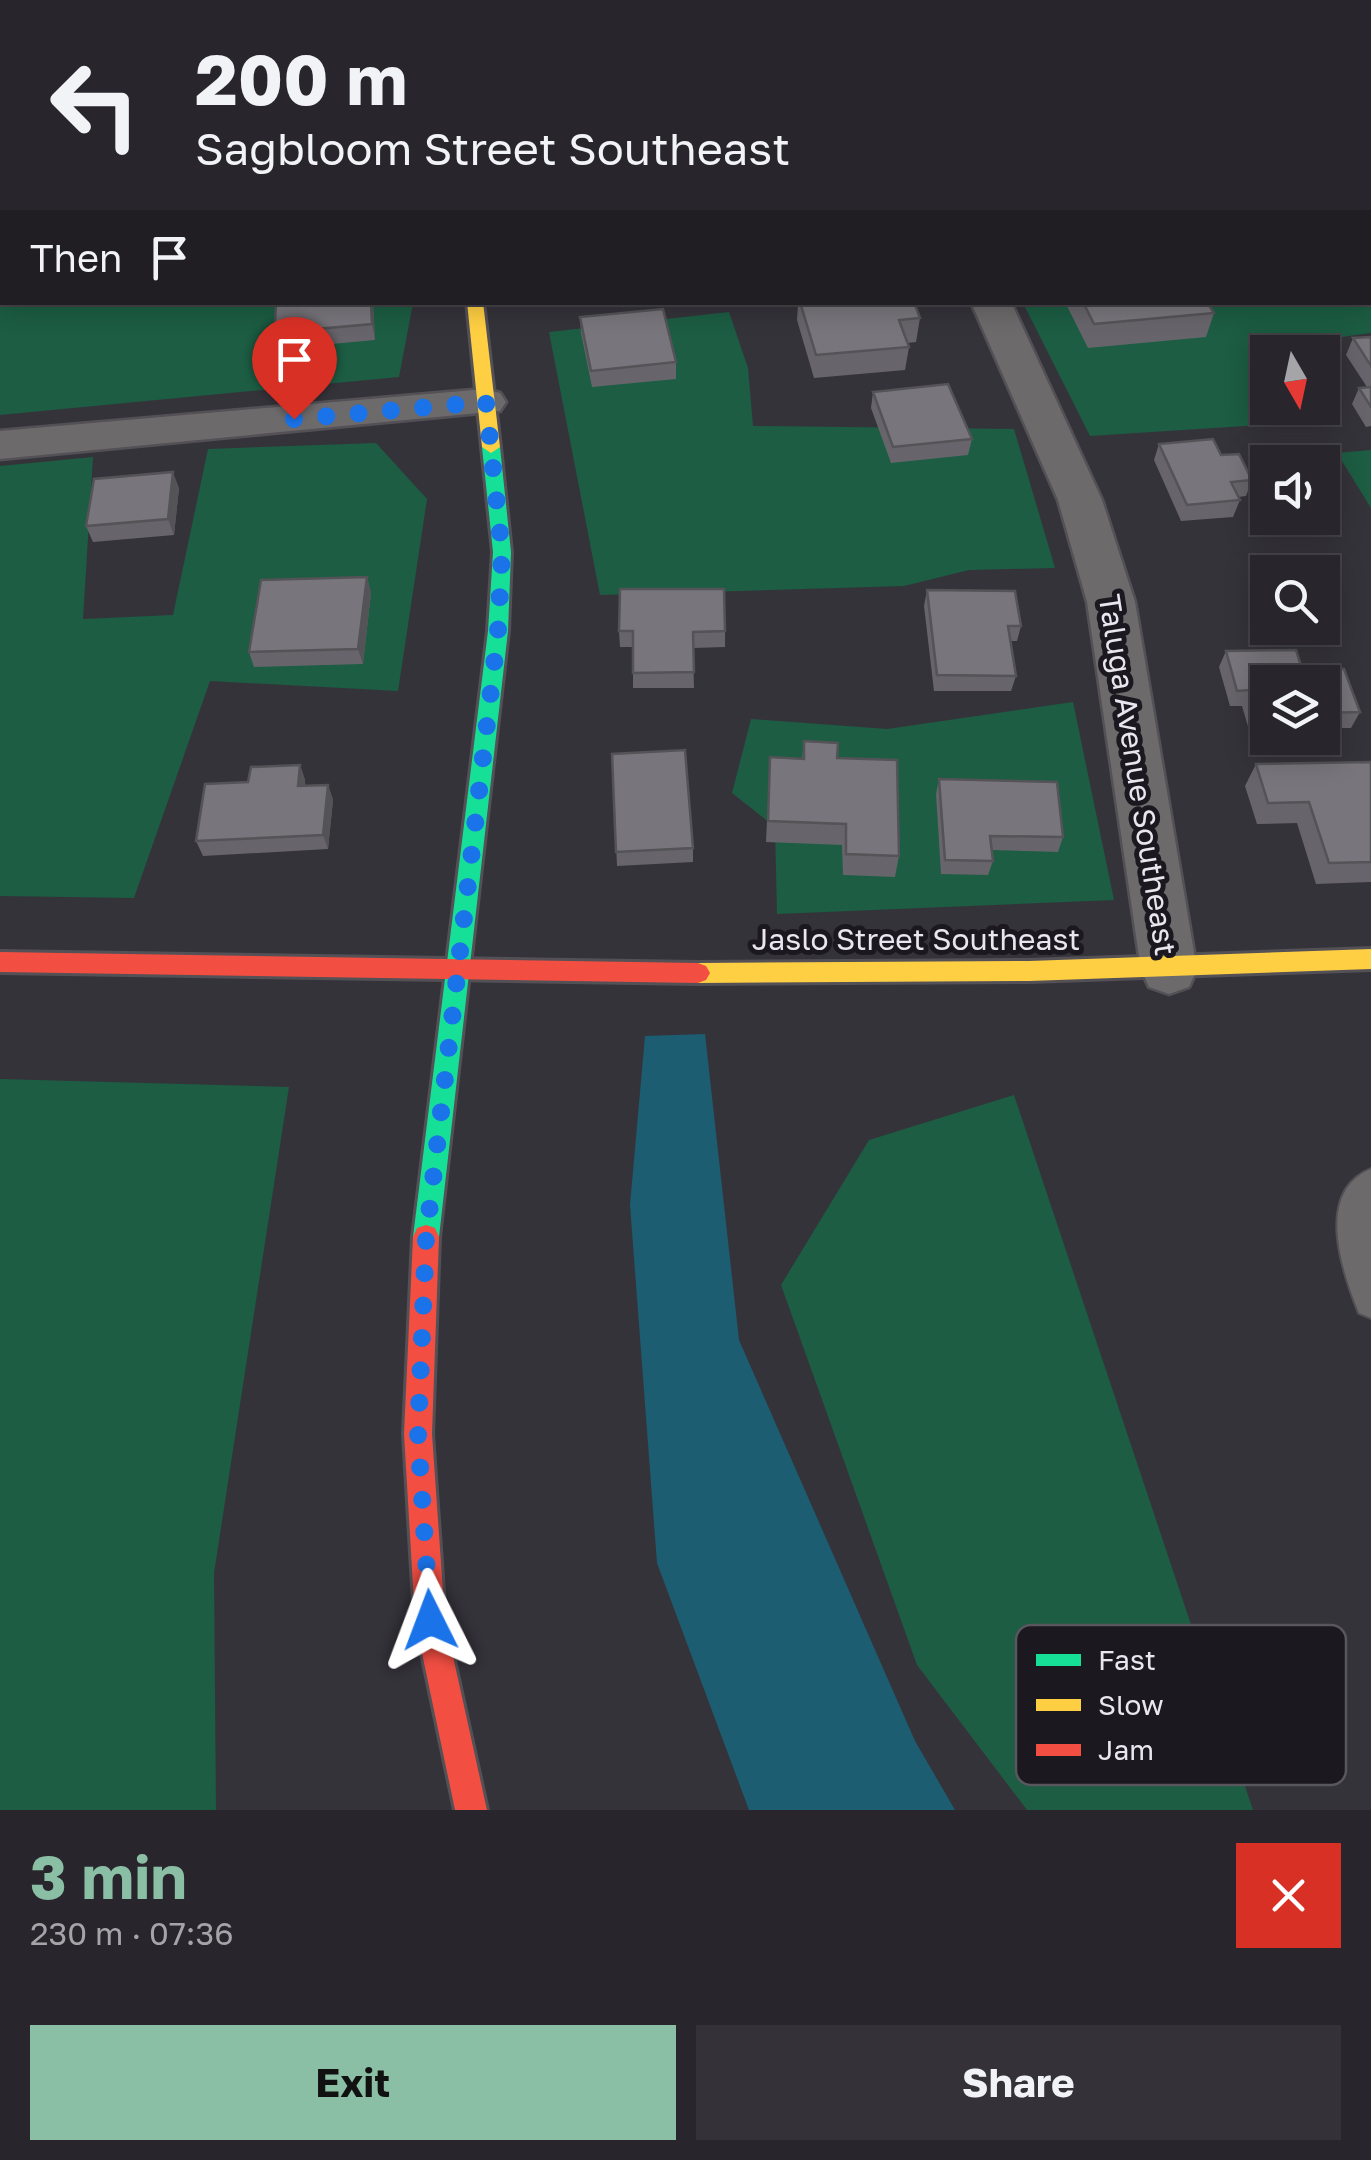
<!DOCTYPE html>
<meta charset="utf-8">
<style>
body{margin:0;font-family:"Golos Text",sans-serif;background:#343238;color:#f1f3f6;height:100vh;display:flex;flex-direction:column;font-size:38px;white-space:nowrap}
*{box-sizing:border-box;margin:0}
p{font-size:32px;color:#a5a5a9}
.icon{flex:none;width:55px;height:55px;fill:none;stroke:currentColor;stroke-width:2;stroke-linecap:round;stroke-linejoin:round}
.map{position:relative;height:1810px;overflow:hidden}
.drawer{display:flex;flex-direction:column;background:#28262c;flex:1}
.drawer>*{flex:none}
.banner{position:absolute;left:0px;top:0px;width:1372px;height:305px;box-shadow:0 5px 25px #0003,0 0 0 2px #444348;background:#28262c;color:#f1f3f6;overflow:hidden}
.needle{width:65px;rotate:171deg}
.fabs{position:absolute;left:1250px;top:335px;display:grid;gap:20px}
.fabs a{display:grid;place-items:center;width:90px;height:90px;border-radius:0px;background:#28262c;box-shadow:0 5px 25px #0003,0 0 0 2px #444348;font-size:50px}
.pin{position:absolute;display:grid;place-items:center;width:85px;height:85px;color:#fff;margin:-102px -42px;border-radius:50% 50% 50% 0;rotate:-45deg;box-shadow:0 0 10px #0007}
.pin .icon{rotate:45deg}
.me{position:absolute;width:110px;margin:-55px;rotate:357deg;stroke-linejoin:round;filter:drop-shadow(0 0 8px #0008)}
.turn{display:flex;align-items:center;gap:35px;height:210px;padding:0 30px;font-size:45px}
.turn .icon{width:130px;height:130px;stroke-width:2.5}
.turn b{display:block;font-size:70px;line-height:85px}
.then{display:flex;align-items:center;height:95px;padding:0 30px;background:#0003;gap:20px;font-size:38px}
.round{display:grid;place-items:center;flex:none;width:105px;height:105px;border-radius:0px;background:#343238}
.headline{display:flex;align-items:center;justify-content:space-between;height:170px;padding:0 30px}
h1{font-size:60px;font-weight:700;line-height:75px;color:#8abfa5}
.button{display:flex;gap:20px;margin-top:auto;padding:20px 30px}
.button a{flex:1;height:115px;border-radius:0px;background:#8abfa5;color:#111;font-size:40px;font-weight:700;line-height:115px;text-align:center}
.button a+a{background:#343238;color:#f1f3f6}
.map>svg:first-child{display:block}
.green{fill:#1c5d43}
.water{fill:#1c5d71}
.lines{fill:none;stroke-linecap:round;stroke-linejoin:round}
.lane-casing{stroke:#535056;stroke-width:4}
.street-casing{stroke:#535056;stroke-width:5}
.fast-casing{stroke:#535056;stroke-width:6}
.slow-casing{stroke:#535056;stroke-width:6}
.jam-casing{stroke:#535056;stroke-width:6}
.lane{fill:#6c6a6b;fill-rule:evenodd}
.street{fill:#6c6a6b;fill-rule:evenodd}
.fast{fill:#16e098;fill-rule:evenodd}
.slow{fill:#ffcf43;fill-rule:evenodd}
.jam{fill:#f24e42;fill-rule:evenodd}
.wall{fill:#67656b}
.shaded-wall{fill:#545357}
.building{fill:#78767c;stroke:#545357;stroke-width:2.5}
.route{stroke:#1a73e8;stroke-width:18;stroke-dasharray:0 32.4}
.labels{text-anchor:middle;stroke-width:10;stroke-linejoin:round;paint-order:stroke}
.street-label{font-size:30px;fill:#e9e6ef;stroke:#1b191f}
.key{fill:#1b191f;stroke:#59565d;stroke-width:2.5}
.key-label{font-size:28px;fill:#e9e6ef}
</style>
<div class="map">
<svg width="1371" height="1810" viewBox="0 0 1371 1810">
<rect width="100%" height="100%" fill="#35333a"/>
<path class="green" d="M0 193 2 302 413 303 399 377 0 415Z
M1371 211V333L1259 348 1267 367 1268 408H1285L1291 423 1090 436 1023 303 1370 302Z
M729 312 748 368 753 426 1014 429 1055 568 969 570 904 586 600 595 549 332Z
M376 443 427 499 398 691 210 681 134 898 0 896V466L93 457 83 619 173 615 208 449Z
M1371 450V508L1337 453Z
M1073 702 1114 900 777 914 775 827 732 793 751 719 887 729Z
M0 1079 289 1087 214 1573 216 1810H0Z
M1014 1095 1253 1810H1027L917 1665 781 1285 869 1140Z"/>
<path class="water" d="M705 1034 739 1340 915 1741 955 1810H749L657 1563 630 1205 645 1036Z"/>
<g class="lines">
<g class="lane-casing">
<path id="lane" d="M1371 1169V1318L1359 1313C1343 1273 1314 1192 1371 1169Z"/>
</g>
<g class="street-casing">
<path id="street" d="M839 0H871L872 2H840Z
M1238 0H1271L1272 2H1240Z
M1370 142H1371V166H1370Z
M971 302H1011L1102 500 1135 602 1197 970 1189 987 1169 994 1149 987 1141 970 1087 602 1058 500Z
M485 389 500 393 506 402 500 411 0 459V431Z"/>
</g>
<g class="fast-casing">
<path id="fast" d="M491 441 500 447 511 552 508 631 439 1237 435 1246 426 1249 417 1246 413 1237 488 631 493 552 482 447Z"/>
</g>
<g class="slow-casing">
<path id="slow" d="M435 0H449L450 2H437Z
M467 302H483L500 447 491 453 482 447Z
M1371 949V969L1029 981 698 983 690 980 686 973 690 966 698 963 1029 961Z"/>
</g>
<g class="jam-casing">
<path id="jam" d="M0 952 698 963 706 966 710 973 706 980 698 983 0 972Z
M426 1225 435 1228 439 1237 432 1434 445 1620 487 1810H455L415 1620 404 1434 413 1237 417 1228Z"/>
</g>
<use href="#lane" class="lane"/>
<use href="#street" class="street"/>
<use href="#fast" class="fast"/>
<use href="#slow" class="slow"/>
<use href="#jam" class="jam"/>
</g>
<path class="wall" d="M272 0H322L293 2H272Z
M1143 0H1200L1199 2H1145Z
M373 302 375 340 321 345 322 360 279 363 274 347Z
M585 302H622L585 306Z
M785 302H914L920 318 916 342 907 343 909 347 905 370 814 378 797 320 798 305 787 306Z
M1065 302H1207L1214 313 1206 337 1088 348Z
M580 317 676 362V379L592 387 581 333Z
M1371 337V426L1366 427 1352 404 1359 388 1367 387 1346 355 1353 338Z
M873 392 972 439 968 455 891 463 871 408Z
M1159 444 1221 455 1252 480 1246 496 1238 497 1240 500 1233 517 1181 521 1154 460Z
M179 488 174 535 93 542 86 526Z
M367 577 371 593 363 664 254 667 249 652Z
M927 590 1021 626 1017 641H1010L1016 676 1011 691H934L924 606Z
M619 631H725V647L693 648 694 688H633V647H620Z
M1296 650 1302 669H1344L1360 712 1351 728H1322V682H1268V738H1314L1312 740H1252L1242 706H1230L1219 667 1226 651Z
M804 741 837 758 899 856 895 877 843 875 842 845 766 842 770 757 802 759Z
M612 754 693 848V862L617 866Z
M1371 762V882L1316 884 1297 823 1257 824 1245 786 1256 764Z
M300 765 305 780V786L328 785 333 800 328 849 203 856 196 841 248 782Z
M939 779 1063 837 1058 852 992 850 993 861 988 875 941 874 936 794Z"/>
<path class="shaded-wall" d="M371 302H373L375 340 372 324Z
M317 329 321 345 322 360 318 343Z
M173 472 179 488 174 535 168 519Z
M367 577 371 593 363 664 358 649Z
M300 765 305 780 303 801 298 786Z
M328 785 333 800 328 849 323 835Z"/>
<path class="building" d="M123 0H146V2H101Z
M351 0V2H317Z
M576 0V2H532V1Z
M710 0H796L797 2H711Z
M1158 0H1193L1161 2Z
M276 302H371L372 324 317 329 318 343 274 347Z
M800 302H914L920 318 899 320 909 347 816 355Z
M1083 302H1207L1214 313 1094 324Z
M663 309 676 362 591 371 580 317Z
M1371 337V366L1353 338Z
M948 384 972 439 893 447 873 392Z
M1371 387V407L1359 388Z
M1213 439 1221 455 1239 454 1252 480 1231 482 1240 500 1187 505 1159 444Z
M173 472 168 519 86 526 94 479Z
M367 577 358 649 249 652 261 580Z
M620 589H724L725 631 693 632 694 672 633 673V631H619Z
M927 590 1015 591 1021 626H1008L1016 676 937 675Z
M1296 650 1302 669H1344L1360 712 1322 713V682H1268V725H1260L1249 690 1237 691 1226 651Z
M804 741 838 743 837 758 897 760 899 856 846 854V824L768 821 770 757 804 759Z
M685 750 693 848 616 852 612 754Z
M1371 762V862L1329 863 1309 802 1268 803 1256 764Z
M300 765 298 786 328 785 323 835 196 841 205 784 248 782 251 767Z
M939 779 1057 782 1063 837 990 836 993 861 945 860Z"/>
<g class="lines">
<path class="route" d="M294 419 486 402 502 552 498 631 426 1239 418 1434 430 1620"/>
</g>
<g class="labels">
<g class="street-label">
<text transform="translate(1137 775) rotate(81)" y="10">Taluga Avenue Southeast</text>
<text x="916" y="950">Jaslo Street Southeast</text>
</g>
</g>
<rect x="1016" y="1625" width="330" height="160" rx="15" class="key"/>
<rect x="1036" y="1654" width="45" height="12" fill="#16e098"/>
<rect x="1036" y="1699" width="45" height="12" fill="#ffcf43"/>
<rect x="1036" y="1744" width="45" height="12" fill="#f24e42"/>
<g class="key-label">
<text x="1098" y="1670">Fast</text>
<text x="1098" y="1715">Slow</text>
<text x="1098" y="1760">Jam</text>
</g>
</svg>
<div class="fabs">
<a><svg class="needle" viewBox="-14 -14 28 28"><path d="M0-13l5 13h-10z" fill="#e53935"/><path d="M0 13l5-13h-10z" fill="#a5a5a9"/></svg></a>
<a><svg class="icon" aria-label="sound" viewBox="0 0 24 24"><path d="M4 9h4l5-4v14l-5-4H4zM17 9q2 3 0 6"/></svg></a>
<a><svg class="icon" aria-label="search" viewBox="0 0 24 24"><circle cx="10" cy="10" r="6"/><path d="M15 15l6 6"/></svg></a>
<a><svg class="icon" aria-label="layers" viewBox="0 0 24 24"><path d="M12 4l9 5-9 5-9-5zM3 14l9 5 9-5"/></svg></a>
</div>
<div class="pin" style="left:294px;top:419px;background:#d93025"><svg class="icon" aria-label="arrive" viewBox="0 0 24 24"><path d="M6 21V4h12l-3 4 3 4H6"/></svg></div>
<svg class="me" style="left:430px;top:1620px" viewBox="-20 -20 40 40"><path d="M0-17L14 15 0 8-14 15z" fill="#1a73e8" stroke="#fff" stroke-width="4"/></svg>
<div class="banner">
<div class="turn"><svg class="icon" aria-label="left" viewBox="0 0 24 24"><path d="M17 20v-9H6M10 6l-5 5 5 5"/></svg><div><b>200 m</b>Sagbloom Street Southeast</div></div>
<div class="then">Then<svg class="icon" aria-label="arrive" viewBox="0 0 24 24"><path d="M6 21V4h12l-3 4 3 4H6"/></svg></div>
</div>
</div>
<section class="drawer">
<div class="headline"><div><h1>3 min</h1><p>230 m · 07:36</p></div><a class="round" style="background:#d93025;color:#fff"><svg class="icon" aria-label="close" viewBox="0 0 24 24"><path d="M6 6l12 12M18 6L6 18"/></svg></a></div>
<div class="button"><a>Exit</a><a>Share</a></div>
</section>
